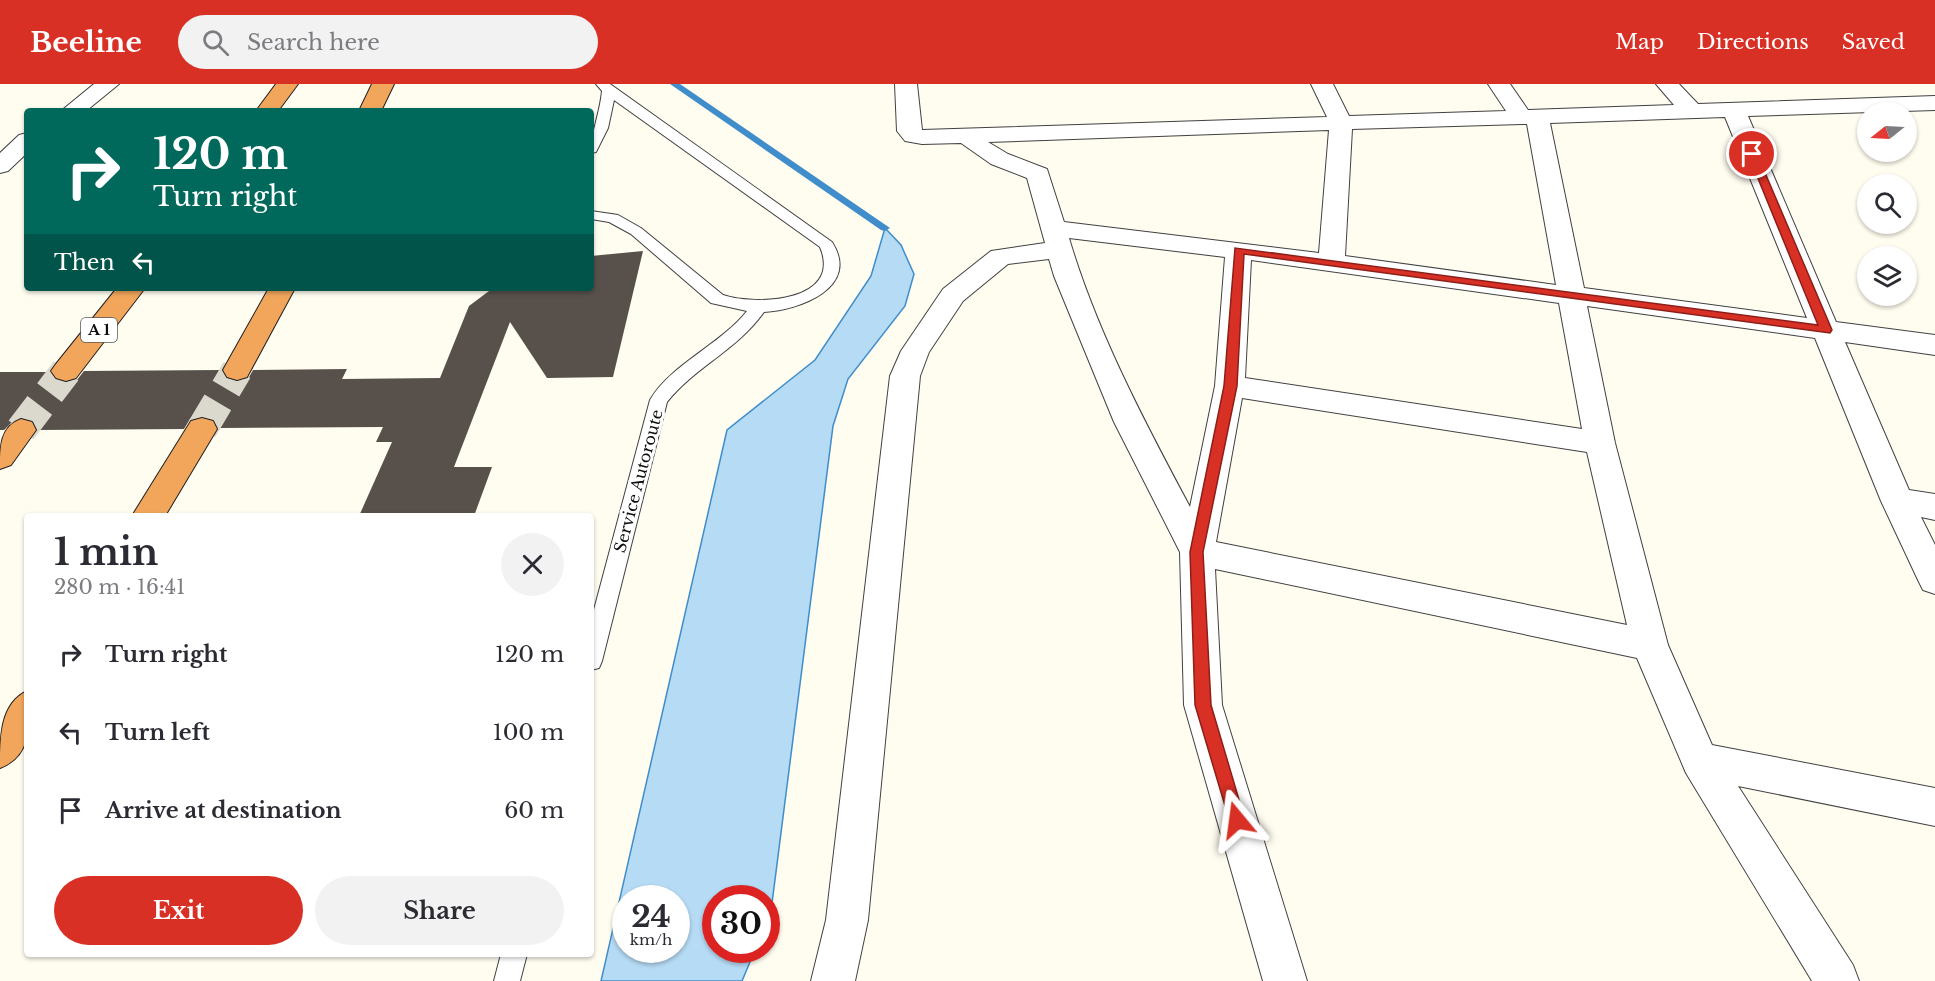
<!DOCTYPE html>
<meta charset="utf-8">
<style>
body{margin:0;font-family:"Libre Baskerville",serif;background:#f2f2f3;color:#2b2b33;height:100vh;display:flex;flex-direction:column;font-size:22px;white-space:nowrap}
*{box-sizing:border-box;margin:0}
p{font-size:20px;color:#7c7c81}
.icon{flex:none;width:33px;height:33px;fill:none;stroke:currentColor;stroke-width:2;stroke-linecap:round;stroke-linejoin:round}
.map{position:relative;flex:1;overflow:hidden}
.sheet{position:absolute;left:24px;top:429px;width:570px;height:444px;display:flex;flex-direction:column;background:#fff;border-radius:6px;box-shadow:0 2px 4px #0004}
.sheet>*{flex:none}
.top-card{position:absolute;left:24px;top:24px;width:570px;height:183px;border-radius:6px;box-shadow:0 2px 4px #0004;background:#00695c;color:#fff;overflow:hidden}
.needle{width:39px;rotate:252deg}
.tools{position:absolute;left:1857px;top:18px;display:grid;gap:12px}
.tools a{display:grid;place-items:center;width:60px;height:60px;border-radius:50%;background:#fff;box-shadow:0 2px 4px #0004;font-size:30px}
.speed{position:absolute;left:612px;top:801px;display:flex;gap:12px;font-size:30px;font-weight:700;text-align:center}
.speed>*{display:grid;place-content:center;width:78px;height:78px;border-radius:50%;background:#fff;box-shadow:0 2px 4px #0004;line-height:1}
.speed small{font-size:15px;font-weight:400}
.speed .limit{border:9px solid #d22;background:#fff;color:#111}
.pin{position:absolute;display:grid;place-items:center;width:51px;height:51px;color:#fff;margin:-26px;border:3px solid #fff;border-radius:50%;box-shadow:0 2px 6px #0007}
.me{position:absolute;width:66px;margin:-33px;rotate:344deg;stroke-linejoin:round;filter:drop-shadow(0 0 4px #0008)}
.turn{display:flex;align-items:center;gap:21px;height:126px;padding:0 30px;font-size:27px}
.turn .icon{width:78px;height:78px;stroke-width:2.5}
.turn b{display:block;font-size:42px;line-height:51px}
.then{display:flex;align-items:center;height:57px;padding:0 30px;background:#0003;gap:12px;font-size:22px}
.round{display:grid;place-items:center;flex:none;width:63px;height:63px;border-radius:32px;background:#f2f2f3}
.overview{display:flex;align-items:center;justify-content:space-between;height:102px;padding:0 30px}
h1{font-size:36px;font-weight:800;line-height:45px}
.cta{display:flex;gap:12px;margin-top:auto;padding:12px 30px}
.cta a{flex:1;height:69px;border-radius:36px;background:#d93025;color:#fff;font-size:24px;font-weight:800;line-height:69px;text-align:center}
.cta a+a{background:#f2f2f3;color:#2b2b33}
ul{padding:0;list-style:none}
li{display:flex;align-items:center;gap:18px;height:78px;padding:0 30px}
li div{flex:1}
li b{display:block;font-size:22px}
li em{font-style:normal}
header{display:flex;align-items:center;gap:36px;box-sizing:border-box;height:84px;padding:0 30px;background:#d93025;color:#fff}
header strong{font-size:28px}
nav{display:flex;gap:33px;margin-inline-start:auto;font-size:21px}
.search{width:420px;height:54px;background:#f2f2f3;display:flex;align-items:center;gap:15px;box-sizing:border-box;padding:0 21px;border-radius:33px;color:#7c7c81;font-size:22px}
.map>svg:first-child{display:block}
.water{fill:#b6dbf5;stroke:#3f8dca;stroke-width:1.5;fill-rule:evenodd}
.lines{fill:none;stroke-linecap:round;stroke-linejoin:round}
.stream{fill:#3f8dca;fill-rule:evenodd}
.building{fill:#57504b}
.motorway-tunnel{stroke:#dbd8ce;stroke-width:31;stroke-dasharray:31 16;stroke-linecap:butt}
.service-casing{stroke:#414141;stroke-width:2}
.minor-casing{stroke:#414141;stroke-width:2}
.motorway-casing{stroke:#1f1f1f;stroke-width:2}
.service{fill:#fff;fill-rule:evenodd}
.minor{fill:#fff;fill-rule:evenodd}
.motorway{fill:#f1a65c;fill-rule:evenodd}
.route{fill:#d93025;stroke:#8d1f18;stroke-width:1.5}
.labels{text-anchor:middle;stroke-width:6;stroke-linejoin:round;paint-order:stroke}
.shield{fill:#fff;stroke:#565656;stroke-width:1.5}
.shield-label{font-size:15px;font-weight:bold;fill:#0e0e0e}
.street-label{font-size:16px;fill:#0e0e0e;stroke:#fff}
</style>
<header>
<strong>Beeline</strong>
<div class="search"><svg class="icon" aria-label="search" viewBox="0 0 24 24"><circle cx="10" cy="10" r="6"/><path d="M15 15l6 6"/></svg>Search here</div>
<nav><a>Map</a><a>Directions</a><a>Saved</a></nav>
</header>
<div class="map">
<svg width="1935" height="897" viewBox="0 0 1935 897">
<rect width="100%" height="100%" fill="#fffcf0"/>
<path class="water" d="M885 144 901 161 914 190 905 222 848 295 833 342 771 827 767 838 766 814H716V866H755L742 897H601L727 346 815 276 871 192ZM626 814H676V866H626Z"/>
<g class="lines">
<path class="stream" d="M670 0H680L890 144 885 147 881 146Z"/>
</g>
<path class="building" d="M643 167 613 293 547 294 510 238 454 383H492L474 432H359L392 358H376L383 343 219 344 214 335 201 332 190 335 184 345 38 346 33 336 22 333 13 337 4 346H0V288H49L55 296 65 299 77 296 84 287 221 286 226 295 236 298 248 295 253 286 347 285 342 295 440 294 469 222 489 207 487 204H591V172Z"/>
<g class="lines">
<path class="motorway-tunnel" d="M202 345 237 286
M21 346 66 287"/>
<g class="service-casing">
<path id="service" d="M596 0H610L832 158C861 203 800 226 764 228 736 267 696 282 667 318L602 577 599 584 591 586V537L650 316C670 281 720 261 747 227L711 219 631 150 609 138 591 135V127L618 131 641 144 723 211C756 222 843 218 820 163L614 16 608 44 596 68 591 69C591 48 600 29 602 7Z
M501 870H527L520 897H494Z"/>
</g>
<g class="minor-casing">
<path id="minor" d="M94 0H119L86 27H61Z
M895 0H917L922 46 1327 33 1311 0H1333L1349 32 1506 27 1488 0H1510L1528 26 1674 21 1656 0H1679L1698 20 1935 12V26L1748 32 1836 238 1935 251V271L1845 258 1909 406 1935 410V436L1921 433 1935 461V510L1923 506 1918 496 1881 417 1815 254 1587 222 1615 359 1668 561 1712 661 1935 704V742L1738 702 1853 881 1859 897H1812L1686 689 1637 574 1215 485 1222 621 1307 897H1263L1184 621 1180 468 1114 338 1054 192 1049 175 1008 180 963 217 929 268 920 292 868 836 855 897H811L826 836 890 292 901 267 943 205 991 167 1045 159 1027 94 991 80 961 59 922 60 905 57 897 47ZM1725 33 1807 234 1584 204 1550 39ZM1522 40H1527L1556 201 1345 172 1352 45ZM1329 46 1319 169 1064 138 1047 85 1008 70 988 58ZM1069 154 1225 173 1215 302 1190 423C1144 337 1096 246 1069 154ZM1251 176 1559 219 1582 345 1245 294ZM1242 314 1587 368 1627 541 1216 458Z
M27 49V69L8 87 0 89V69L19 51Z"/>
</g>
<g class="motorway-casing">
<path id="motorway" d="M276 0H298L278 27H256Z
M372 0H394L381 27H359Z
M117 204H145L76 294 66 297 56 294 51 287 56 280Z
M269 204H295L247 293 237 296 227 293 223 286Z
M202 334 213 337 217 345 165 432H132L191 337Z
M21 335 32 338 36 346 11 381 0 385C0 362 0 343 21 335Z
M27 607C27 639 35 670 0 684 0 653 0 620 27 607Z"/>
</g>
<use href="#service" class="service"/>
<use href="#minor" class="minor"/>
<use href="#motorway" class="motorway"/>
</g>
<path class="route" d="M1752 67 1757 70 1832 246 1830 249 1244 170 1237 302 1203 468 1211 621 1245 736 1243 742 1237 744 1231 742 1195 621 1190 468 1224 302 1235 164 1818 241 1748 70Z"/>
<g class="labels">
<rect class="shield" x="81" y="234" width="36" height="24" rx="4.5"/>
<g class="shield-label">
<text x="99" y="251">A 1</text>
</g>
<g class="street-label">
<text transform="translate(638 397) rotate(-75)" y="6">Service Autoroute</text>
</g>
</g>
</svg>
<div class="tools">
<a><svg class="needle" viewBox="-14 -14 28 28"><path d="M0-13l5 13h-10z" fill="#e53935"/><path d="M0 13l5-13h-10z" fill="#7c7c81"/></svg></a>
<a><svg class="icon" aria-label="search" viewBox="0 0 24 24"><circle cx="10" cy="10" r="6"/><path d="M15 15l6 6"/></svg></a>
<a><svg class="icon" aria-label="layers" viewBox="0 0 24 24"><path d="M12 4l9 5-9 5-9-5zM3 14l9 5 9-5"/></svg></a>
</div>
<div class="speed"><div>24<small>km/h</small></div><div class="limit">30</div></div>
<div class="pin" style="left:1752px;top:70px;background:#d93025"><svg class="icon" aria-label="arrive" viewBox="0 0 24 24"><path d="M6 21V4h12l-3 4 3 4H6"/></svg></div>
<svg class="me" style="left:1237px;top:736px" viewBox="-20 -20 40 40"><path d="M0-17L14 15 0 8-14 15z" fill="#d93025" stroke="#fff" stroke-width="4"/></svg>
<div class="top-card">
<div class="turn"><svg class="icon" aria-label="right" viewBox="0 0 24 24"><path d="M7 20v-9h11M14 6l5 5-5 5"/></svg><div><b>120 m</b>Turn right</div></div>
<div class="then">Then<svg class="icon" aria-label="left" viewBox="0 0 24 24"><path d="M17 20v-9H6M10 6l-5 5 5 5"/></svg></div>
</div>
<section class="sheet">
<div class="overview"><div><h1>1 min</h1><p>280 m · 16:41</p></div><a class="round"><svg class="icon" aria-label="close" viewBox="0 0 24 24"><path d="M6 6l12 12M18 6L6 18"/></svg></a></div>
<ul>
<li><svg class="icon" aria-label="right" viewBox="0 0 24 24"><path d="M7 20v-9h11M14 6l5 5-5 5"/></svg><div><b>Turn right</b></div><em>120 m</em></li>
<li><svg class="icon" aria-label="left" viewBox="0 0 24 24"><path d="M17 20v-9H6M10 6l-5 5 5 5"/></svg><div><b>Turn left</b></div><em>100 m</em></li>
<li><svg class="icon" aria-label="arrive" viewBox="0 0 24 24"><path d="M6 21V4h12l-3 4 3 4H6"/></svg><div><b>Arrive at destination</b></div><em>60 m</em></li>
</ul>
<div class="cta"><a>Exit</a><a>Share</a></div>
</section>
</div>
